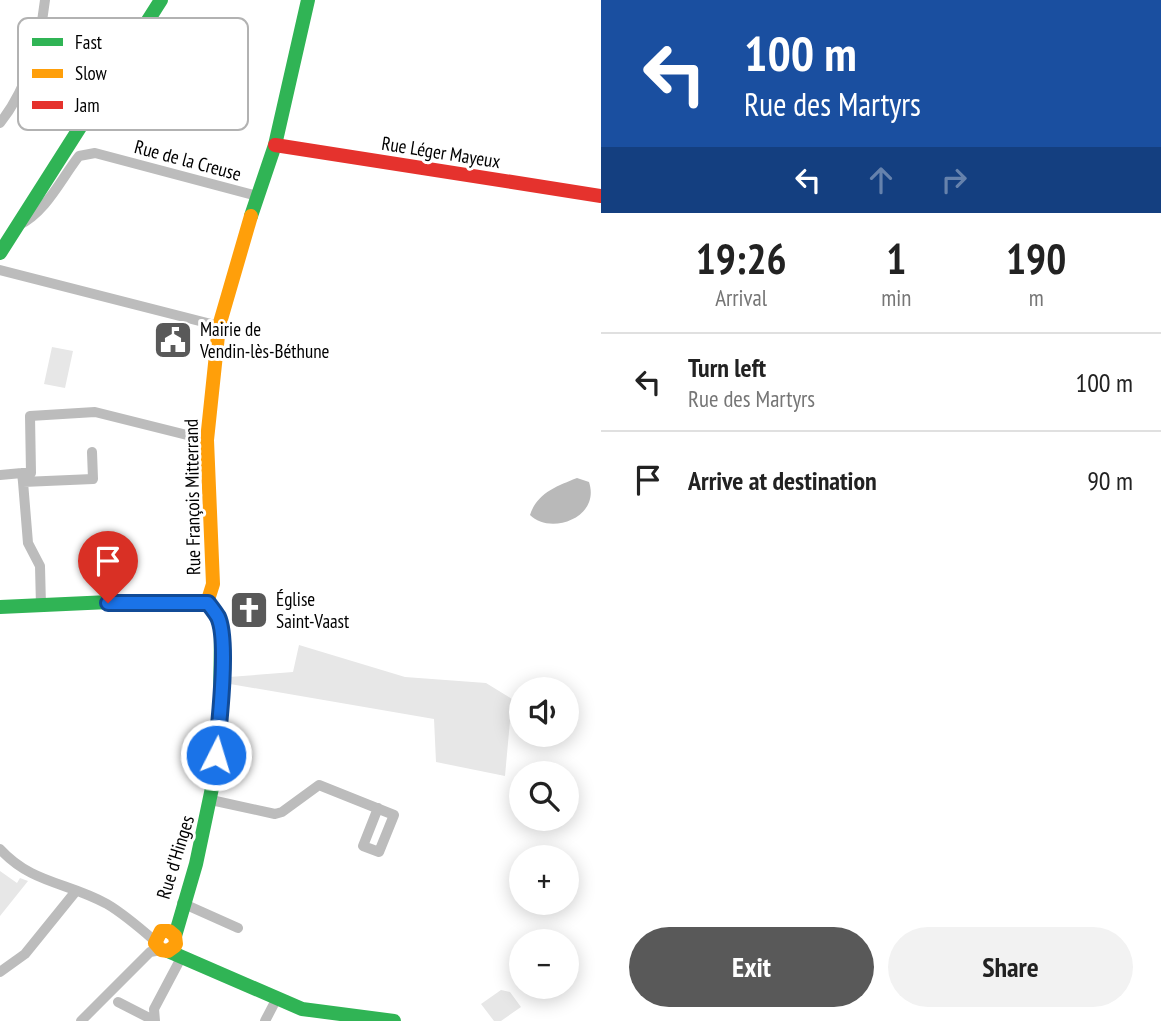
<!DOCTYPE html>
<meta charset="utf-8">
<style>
body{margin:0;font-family:"PT Sans Narrow",sans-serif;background:#f2f2f2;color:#222;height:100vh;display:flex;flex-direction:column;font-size:26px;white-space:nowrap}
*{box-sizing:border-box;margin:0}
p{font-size:23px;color:#767676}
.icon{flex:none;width:38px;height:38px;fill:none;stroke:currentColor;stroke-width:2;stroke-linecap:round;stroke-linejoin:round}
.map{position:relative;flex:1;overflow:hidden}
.details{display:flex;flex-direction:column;background:#fff;width:560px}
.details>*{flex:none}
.top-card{background:#1a4fa0;color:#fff;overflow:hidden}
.controls{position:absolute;left:509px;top:677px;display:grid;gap:14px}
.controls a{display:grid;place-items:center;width:70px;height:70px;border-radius:50%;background:#fff;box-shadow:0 4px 18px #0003;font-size:35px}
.pin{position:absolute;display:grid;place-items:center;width:60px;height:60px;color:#fff;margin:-72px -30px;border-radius:50% 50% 50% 0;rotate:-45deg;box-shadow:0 0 7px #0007}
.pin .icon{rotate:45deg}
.me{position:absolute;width:77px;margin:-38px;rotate:5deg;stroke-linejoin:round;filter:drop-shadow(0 0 5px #0008)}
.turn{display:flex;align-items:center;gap:24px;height:147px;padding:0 28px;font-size:32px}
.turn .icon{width:91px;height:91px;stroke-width:2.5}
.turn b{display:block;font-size:49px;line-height:60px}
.lanes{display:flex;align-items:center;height:66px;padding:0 28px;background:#0003;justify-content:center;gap:35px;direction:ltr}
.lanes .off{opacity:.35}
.eta{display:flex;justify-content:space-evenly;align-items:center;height:119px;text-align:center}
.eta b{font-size:42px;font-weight:700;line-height:49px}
.action{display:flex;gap:14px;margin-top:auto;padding:14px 28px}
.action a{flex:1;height:80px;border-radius:42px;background:#595959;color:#fff;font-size:28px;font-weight:700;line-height:80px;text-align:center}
.action a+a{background:#f2f2f2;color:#222}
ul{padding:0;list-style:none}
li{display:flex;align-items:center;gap:21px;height:98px;padding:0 28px;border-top:2px solid #e0e0e0}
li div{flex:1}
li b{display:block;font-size:26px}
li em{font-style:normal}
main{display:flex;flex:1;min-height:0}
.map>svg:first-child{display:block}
.green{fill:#e7e7e7}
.water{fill:#b9b9b9}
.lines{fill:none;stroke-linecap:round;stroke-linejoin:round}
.street{stroke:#bcbcbc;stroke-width:10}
.fast{stroke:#30b455;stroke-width:14}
.slow{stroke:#ff9f0a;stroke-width:14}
.jam{stroke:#e5322d;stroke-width:14}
.route-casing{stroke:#114b97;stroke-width:18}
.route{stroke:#1a73e8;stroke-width:12}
.labels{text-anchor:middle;stroke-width:6;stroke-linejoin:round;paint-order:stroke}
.street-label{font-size:19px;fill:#000;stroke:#fff}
.poi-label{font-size:19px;fill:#000;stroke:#fff;text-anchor:start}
.key{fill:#fff;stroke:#b2b2b2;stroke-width:2}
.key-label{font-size:19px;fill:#000}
</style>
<main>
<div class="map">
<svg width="601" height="1021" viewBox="0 0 601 1021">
<rect width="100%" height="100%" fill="#fff"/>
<path class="green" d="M52 347 73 351 65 388 44 384Z
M299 645 405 677 486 683 512 699 505 776 436 762 434 719 230 684 229 677 293 672Z
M0 871 17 883 20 878 28 881 0 916Z
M501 990 510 992 521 1007 501 1021H494L481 1004Z"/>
<path class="water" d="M577 478 589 482C601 519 549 535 530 515 537 493 557 486 577 478Z"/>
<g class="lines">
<path class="street" d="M0 123C27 89 40 43 45 0
M19 225C46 212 61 179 79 156L95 153 257 196
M0 270 219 326
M0 475 22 473
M23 482 22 473H31L30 416 95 412 207 440
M41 606 40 566 28 543 23 482 93 479 92 452
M211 800 275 814 282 812 319 785 394 815 379 852 363 846 378 808
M0 849C32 884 68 882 107 904 124 914 140 928 155 941
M182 903 238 928
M0 972 25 954 76 891
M118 1002 155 1021
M81 1021 150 952 161 950
M155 1021 154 1009 181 958
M265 1021 276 1000"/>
<path class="fast" d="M251 216 275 145 308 0
M0 253 161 0
M0 607 131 601 207 603
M175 936 196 864 212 788 220 710 221 631 217 616 207 603
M168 951 302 1009 394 1021"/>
<path class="slow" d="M207 603 213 584 207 440 219 326 251 216
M175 946 168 951 161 950 155 943 161 931H169L175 936 176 944"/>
<path class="jam" d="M275 145 601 196"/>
</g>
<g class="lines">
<g class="route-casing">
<path id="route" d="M108 603H208C211 607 215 612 218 617 229 640 219 727 216 755"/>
</g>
<use href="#route" class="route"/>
</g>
<defs>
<g id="civic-square" transform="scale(2.0125)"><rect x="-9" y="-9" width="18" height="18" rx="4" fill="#595959" stroke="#fff"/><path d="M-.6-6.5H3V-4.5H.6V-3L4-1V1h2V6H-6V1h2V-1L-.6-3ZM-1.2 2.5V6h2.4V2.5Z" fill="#fff"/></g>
<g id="church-square" transform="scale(2.0125)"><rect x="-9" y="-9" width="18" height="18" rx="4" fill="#595959" stroke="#fff"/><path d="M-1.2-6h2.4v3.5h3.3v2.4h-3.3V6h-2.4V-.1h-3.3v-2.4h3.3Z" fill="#fff"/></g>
</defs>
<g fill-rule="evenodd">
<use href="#civic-square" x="173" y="340"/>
<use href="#church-square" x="249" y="610"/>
</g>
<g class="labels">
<g class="street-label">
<text transform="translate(441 152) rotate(9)" y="7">Rue Léger Mayeux</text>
<text transform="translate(188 160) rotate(15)" y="7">Rue de la Creuse</text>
<text transform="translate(192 497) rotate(-91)" y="7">Rue François Mitterrand</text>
<text transform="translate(175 857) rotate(-73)" y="7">Rue d'Hinges</text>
</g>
<g class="poi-label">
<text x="200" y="336">Mairie de<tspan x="200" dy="22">Vendin-lès-Béthune</tspan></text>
<text x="276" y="606">Église<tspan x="276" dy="22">Saint-Vaast</tspan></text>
</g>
</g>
<rect x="18" y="18" width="230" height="112" rx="10" class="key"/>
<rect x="32" y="38" width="31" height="8" fill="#30b455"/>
<rect x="32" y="69" width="31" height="9" fill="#ff9f0a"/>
<rect x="32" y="101" width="31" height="8" fill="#e5322d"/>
<g class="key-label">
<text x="75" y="49">Fast</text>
<text x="75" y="80">Slow</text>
<text x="75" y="112">Jam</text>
</g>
</svg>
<div class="controls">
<a><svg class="icon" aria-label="sound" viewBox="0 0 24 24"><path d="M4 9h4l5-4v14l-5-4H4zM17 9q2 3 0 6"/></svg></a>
<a><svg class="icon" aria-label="search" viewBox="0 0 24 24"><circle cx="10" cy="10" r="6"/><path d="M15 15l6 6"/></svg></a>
<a>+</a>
<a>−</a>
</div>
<div class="pin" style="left:108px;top:603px;background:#d93025"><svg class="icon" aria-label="arrive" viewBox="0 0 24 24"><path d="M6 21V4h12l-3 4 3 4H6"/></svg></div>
<svg class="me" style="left:216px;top:755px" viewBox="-20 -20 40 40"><circle r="17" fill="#1a73e8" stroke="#fff" stroke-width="3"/><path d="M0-11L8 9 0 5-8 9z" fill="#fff"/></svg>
</div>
<section class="details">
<div class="top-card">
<div class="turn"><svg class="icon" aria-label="left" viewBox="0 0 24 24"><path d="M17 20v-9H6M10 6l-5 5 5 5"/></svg><div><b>100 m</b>Rue des Martyrs</div></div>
<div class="lanes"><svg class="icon" aria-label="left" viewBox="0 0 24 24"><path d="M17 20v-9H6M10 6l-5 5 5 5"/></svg><svg class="icon off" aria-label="ahead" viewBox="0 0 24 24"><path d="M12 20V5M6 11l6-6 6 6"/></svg><svg class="icon off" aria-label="right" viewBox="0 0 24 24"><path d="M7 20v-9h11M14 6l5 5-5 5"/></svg></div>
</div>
<div class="eta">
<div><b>19:26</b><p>Arrival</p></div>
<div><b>1</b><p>min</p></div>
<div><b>190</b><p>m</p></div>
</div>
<ul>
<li><svg class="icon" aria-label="left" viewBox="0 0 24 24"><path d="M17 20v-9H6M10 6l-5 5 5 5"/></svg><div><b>Turn left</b><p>Rue des Martyrs</p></div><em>100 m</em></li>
<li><svg class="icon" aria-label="arrive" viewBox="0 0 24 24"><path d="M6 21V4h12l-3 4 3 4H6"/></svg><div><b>Arrive at destination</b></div><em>90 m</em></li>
</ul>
<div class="action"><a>Exit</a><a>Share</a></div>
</section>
</main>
